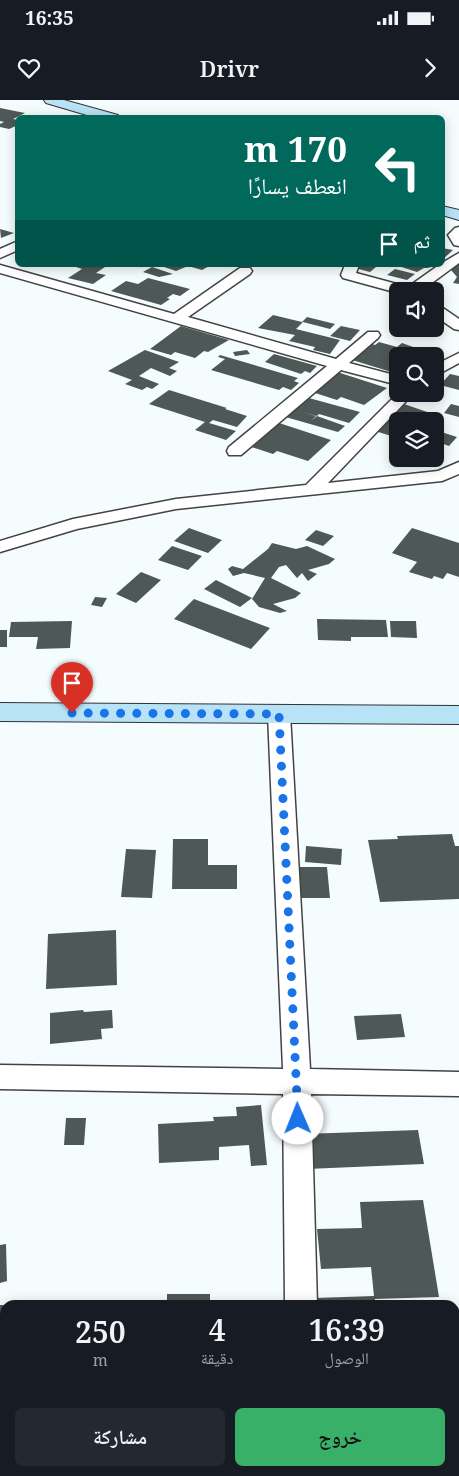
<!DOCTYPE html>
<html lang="ar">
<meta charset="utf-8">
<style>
body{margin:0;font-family:"Noto Serif","Noto Naskh Arabic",serif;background:#242831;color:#f1f3f6;direction:rtl;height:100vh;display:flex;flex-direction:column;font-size:19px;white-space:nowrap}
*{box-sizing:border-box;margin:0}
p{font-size:16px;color:#9ea1a6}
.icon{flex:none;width:28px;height:28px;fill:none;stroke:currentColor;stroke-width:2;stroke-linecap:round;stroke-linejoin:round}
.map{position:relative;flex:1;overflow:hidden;direction:ltr}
.drawer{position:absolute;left:0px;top:1200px;width:460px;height:176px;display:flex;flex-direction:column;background:#171b24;border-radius:15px 15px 0 0;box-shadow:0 2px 12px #0003;direction:rtl}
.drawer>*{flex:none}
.guide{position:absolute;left:15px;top:15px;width:430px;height:152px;border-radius:8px;box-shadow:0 2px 12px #0003;direction:rtl;background:#00695c;color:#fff;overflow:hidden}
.controls{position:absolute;left:389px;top:182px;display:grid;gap:10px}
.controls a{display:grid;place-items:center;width:55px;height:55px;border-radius:8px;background:#171b24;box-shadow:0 2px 12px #0003;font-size:25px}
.pin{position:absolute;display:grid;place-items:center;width:42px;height:42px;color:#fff;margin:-51px -21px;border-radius:50% 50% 50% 0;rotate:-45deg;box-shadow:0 0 5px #0007}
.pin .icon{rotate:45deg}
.me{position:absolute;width:55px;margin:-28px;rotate:359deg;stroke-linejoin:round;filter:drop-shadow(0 0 4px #0008)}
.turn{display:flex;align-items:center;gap:18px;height:105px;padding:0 15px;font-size:22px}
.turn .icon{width:65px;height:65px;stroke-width:2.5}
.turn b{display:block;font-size:35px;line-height:42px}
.then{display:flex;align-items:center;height:48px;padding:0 15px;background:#0003;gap:10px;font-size:19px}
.eta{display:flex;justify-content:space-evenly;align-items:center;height:85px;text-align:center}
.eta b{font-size:30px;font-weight:600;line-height:35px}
.button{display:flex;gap:10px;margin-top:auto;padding:10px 15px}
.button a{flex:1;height:58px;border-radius:8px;background:#39b067;color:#111;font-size:20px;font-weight:600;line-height:58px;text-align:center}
.button a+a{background:#242831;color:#f1f3f6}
.status{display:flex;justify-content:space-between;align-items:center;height:35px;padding:0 25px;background:#171b24;direction:ltr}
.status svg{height:14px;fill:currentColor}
header{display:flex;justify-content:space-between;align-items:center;height:65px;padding:0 15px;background:#171b24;font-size:22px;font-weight:600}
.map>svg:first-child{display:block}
.building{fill:#4e5856}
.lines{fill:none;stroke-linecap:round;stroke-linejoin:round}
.minor-casing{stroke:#434343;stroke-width:3}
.secondary-casing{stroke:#323232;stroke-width:2}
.minor{fill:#fff;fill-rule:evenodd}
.secondary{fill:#b8e2f5;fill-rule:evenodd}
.route{stroke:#1a73e8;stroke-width:9;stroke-dasharray:0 16.2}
</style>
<div class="status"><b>16:35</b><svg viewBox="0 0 49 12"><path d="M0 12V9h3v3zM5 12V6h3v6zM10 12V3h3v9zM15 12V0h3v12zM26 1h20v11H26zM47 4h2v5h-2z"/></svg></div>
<header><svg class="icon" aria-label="forward" viewBox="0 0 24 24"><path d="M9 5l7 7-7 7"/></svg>Drivr<svg class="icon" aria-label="heart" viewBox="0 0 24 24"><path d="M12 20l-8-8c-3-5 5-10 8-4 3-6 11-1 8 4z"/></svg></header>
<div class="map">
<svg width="459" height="1376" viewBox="0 0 459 1376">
<rect width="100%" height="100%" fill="#f5fcfe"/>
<path class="building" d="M0 8 25 13 13 19 18 20V25L9 29 0 27V24L4 22 0 21Z
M0 129 14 133 1 138Z
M442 148 453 150 442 160Z
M456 162 459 163V184L453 183 457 177 451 170Z
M70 165H97L105 167 96 173 106 175 93 184 68 178 82 169Z
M158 165H211L202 170 188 166 176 171Z
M359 165H370L376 167 370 172 355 168Z
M395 165H421L431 168H424L417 172Z
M152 167 173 174 159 177 143 172Z
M395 169 415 174 407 180 387 175Z
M148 178 190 189 180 196 173 194 167 198 170 199 161 205 111 191 126 181 138 184Z
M273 215 302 222 307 217 335 224 330 229 303 222 296 229 340 240 330 254 313 250 315 247 289 241 295 235 258 228Z
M181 226 229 240 208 252 204 251 195 258 175 252 171 255 150 249Z
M341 226 360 230 350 241 330 236Z
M363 241 375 245 379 242 397 247 402 243 416 248 406 256H398V261L393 264 398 266V274L352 260 365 250 355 247Z
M145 250 179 262 169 268 177 271 170 276 151 268 139 276 159 284 152 289 147 287 142 290 125 284 132 280 108 271Z
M247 250 250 254 235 256 233 252Z
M274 254 317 266 310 273 305 271 301 274 265 262Z
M220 255 298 278 294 281 299 283 291 290 283 287 279 290 211 270 225 259 218 257Z
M331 270 387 288 364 305 341 297 337 300 312 292Z
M450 274 459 276V290L440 285Z
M169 290 227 308 225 309 247 316 237 327 213 320 209 323 236 331 226 340 195 330 205 322 149 304Z
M298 295 360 312 349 323 319 314 317 316 302 312 316 316 311 321 317 316 345 326 338 332 275 314Z
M404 304 436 315 429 321H398V338L375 331Z
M451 304 459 306V317L444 313Z
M270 320 331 340 308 361 277 351 273 354 242 344Z
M435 330 457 337 449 346 435 341Z
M189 428 222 440 208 453 174 441Z
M412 428 459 443V477L447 473 443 479 434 476 432 479 409 472 417 462 392 453Z
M316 430 334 436 323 446 305 440Z
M272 443 296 449 307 446 335 459 329 464 308 470 317 474 308 481 302 473 297 478 286 465 279 467 271 478 301 493 295 498 273 504 287 511 280 513 259 507 252 499 265 478 244 473 233 476 228 469 232 466 243 469 268 449Z
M172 446 202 456 188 470 158 460Z
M141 472 161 480 136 503 116 494Z
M216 480 252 498 240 507 204 489Z
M95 497 107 498 102 507 91 505Z
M194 499 270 528 251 549 174 519Z
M317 519 386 520 388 537H351V541L318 540Z
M72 521 70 548 36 549 38 537H9L11 522Z
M390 521H416L417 538 391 537Z
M0 530H7V547H0Z
M452 734 455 746H459V799L380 802 368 740 398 739 397 736Z
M173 739H208V765H237V789H172Z
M306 746 342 749 341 765 305 762Z
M126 749 156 750 152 798 121 797Z
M298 767H327L330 798H300Z
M116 830 117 885 46 889 48 834Z
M83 910 84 912 112 910 113 928 101 929 102 939 50 944V913Z
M401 914 405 937 357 940 354 916Z
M261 1005 267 1065 251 1066 249 1045 219 1047V1060L159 1063 158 1024 214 1021 213 1017 237 1016 236 1007Z
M66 1018H86L84 1045H64Z
M418 1030 424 1064 307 1069 304 1034Z
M423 1100 439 1197 375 1199V1205H316L315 1198 374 1196 371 1167 321 1169 317 1129 362 1128 360 1102Z
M6 1144 7 1181 0 1183V1145Z
M167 1194H210V1205H167Z
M0 1205H5L1 1234H0Z
M319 1371H377L379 1376H320Z"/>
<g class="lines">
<g class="minor-casing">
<path id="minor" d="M459 127V146L454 145 448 135 455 128Z
M18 141V150L0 158V149Z
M459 153V163L421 191 398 193 343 178 341 175 345 165H359L356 173 408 187 439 165H442V163Z
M0 165 174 214 240 168H250L252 171 250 174 188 217 336 259 368 232H378L380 235 378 238 349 263 398 276V285L341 270 241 355H229L227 351 229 347 327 266 0 173Z
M435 205 440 206 459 219V230L454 229 435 216Z
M459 253V263L435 276V265Z
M398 293 413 294 328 383 438 371 459 362V374L442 381 176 409 77 429 0 452V441L73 419 176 399 306 385Z
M279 607 286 609 290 614 310 969 459 972V996L311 994 317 1205H285L283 994 0 989V965L283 969 268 614 272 609Z
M287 1371H321V1376H287Z"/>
</g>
<g class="secondary-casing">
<path id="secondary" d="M44 0H64L118 15 119 18H97L46 3Z
M442 106 459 110V120L442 115Z
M0 603 459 606V624L0 621Z"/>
</g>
<use href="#minor" class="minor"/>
<use href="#secondary" class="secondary"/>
</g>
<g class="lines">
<path class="route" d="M72 613 279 614 298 1019"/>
</g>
</svg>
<div class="controls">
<a><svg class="icon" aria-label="sound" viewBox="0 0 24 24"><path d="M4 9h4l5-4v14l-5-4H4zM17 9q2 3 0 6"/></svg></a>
<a><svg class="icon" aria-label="search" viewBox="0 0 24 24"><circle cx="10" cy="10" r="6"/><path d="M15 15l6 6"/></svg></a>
<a><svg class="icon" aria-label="layers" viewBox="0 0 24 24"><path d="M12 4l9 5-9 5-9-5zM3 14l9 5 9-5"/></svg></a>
</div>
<div class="pin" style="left:72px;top:613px;background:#d93025"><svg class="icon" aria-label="arrive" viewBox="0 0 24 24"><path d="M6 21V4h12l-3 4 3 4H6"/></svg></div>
<svg class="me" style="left:298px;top:1019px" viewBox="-20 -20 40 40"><circle r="19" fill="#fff"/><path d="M0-13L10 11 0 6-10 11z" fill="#1a73e8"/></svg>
<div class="guide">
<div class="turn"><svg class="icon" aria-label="left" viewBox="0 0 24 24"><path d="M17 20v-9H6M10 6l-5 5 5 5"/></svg><div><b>170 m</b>انعطف يسارًا</div></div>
<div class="then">ثم<svg class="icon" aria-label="arrive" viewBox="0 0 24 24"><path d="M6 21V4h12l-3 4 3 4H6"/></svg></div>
</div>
<section class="drawer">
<div class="eta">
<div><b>16:39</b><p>الوصول</p></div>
<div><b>4</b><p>دقيقة</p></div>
<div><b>250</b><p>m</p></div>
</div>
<div class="button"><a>خروج</a><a>مشاركة</a></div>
</section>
</div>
